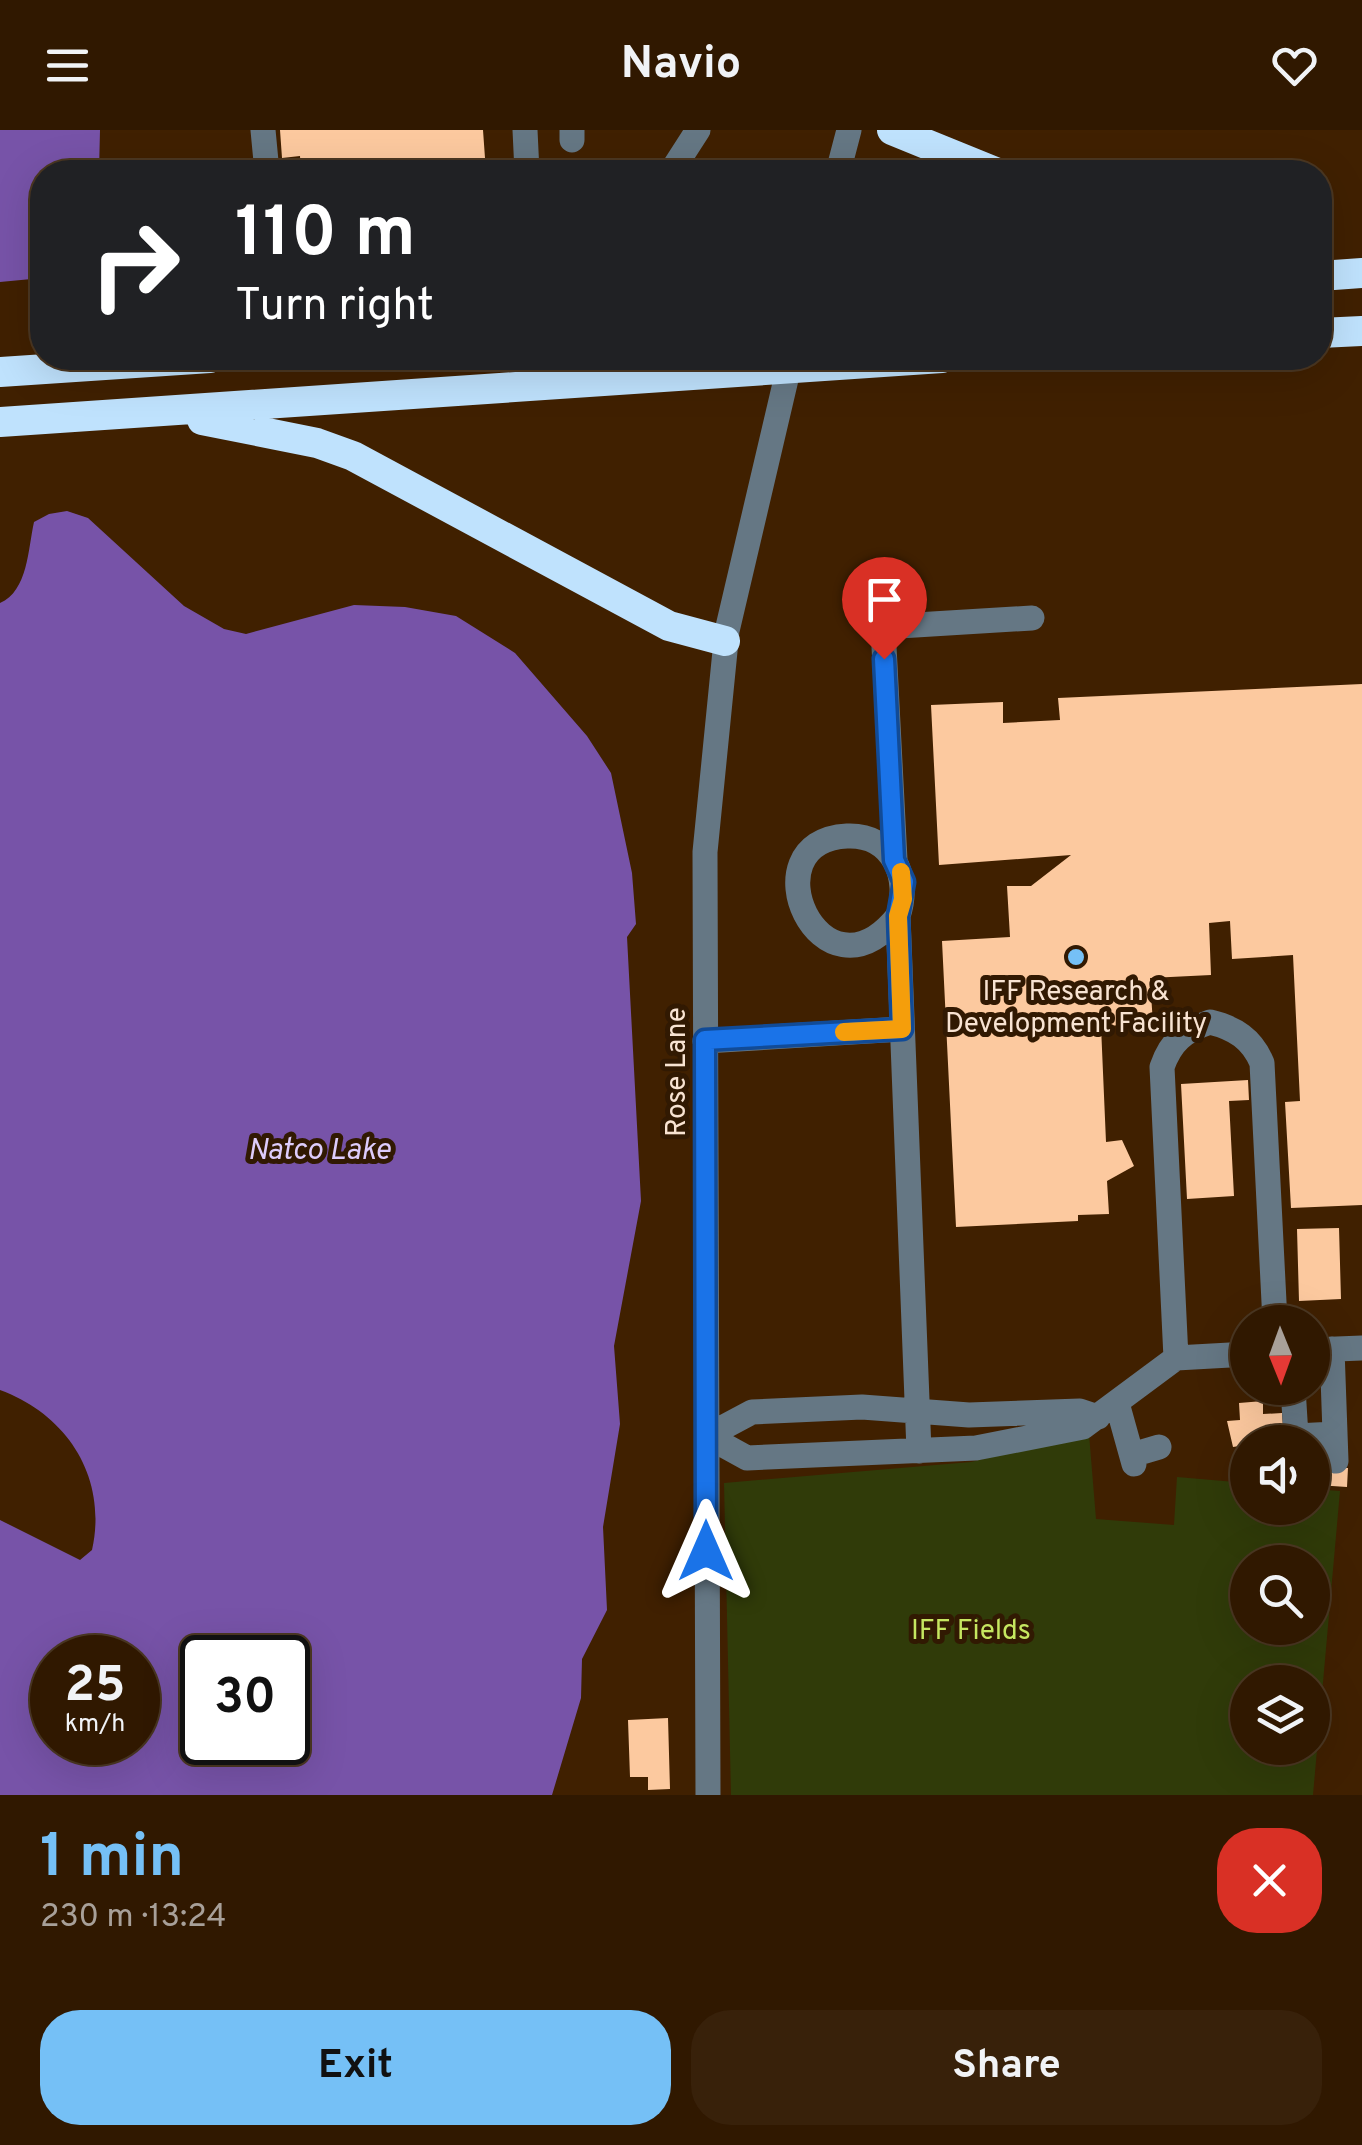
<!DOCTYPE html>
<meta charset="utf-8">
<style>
body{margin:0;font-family:Overpass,sans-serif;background:#38210a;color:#f1f3f6;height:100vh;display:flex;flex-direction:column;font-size:38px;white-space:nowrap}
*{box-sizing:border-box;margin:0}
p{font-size:32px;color:#a8a099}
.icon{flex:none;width:55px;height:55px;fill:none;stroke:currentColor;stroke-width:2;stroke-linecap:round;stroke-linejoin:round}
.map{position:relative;height:1665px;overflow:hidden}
.panel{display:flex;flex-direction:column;background:#301800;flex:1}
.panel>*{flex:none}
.guide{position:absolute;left:30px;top:30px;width:1302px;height:210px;border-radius:40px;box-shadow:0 10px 40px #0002,0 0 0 2px #4b3722;background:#202124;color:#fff;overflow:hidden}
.needle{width:65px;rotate:179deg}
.fabs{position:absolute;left:1230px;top:1175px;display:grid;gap:20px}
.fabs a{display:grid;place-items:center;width:100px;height:100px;border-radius:50%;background:#301800;box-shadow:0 10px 40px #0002,0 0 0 2px #4b3722;font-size:50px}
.speed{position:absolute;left:30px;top:1505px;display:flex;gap:20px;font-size:50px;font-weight:700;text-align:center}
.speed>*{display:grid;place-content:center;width:130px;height:130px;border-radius:50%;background:#301800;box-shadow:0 10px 40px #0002,0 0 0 2px #4b3722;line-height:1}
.speed small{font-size:25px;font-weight:400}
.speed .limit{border:5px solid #111;border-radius:15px;background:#fff;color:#111}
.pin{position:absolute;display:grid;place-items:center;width:85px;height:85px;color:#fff;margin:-102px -42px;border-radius:50% 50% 50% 0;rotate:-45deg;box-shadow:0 0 10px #0007}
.pin .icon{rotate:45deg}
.me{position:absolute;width:110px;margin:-55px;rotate:0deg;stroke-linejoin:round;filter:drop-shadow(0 0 8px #0008)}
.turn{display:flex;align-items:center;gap:35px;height:210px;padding:0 40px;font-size:45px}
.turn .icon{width:130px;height:130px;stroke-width:2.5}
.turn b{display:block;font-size:70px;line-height:85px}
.round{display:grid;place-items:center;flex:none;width:105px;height:105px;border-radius:40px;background:#38210a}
.headline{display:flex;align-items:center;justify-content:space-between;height:170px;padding:0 40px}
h1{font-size:60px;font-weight:700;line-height:75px;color:#75c0f6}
.action{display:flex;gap:20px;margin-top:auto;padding:20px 40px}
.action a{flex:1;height:115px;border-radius:40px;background:#75c0f6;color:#111;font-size:40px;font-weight:700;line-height:115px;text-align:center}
.action a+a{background:#38210a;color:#f1f3f6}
header{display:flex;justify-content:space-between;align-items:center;height:130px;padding:0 40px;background:#301800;font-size:45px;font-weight:700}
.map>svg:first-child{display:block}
.green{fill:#303b09;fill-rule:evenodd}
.water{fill:#7753a8;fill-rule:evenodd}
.building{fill:#fcc99f}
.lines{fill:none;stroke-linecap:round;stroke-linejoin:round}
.minor{stroke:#657784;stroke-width:25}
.highway{stroke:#bfe2fd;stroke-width:30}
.route-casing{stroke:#114b97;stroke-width:25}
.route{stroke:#1a73e8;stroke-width:18}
.slow{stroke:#f59e0b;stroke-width:18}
.poi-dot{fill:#75c0f6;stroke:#311902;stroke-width:4}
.labels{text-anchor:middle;stroke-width:10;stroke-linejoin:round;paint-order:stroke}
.poi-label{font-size:28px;fill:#f8e3d2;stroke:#311902}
.street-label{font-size:28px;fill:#f8e3d2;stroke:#311902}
.park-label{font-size:28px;fill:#c5e660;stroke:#311902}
.water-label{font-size:30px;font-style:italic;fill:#ddccfb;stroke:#311902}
</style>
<header><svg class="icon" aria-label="menu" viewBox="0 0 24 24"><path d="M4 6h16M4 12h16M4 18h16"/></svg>Navio<svg class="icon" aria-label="heart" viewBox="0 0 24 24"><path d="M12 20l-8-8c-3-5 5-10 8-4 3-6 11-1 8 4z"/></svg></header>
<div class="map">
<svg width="1362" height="1665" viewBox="0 0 1362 1665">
<rect width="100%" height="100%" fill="#402000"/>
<path class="green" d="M1089 1304 1096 1389 1174 1395 1177 1347 1247 1353 1248 1378H1312L1313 1359 1340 1361 1313 1665H731L724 1353 971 1332ZM1248 1432H1312V1498H1248ZM1248 1552H1312V1618H1248Z"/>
<path class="water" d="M0 0H100L99 42H42V148L0 152Z
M67 381 88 388 184 476 224 499 246 504 354 475 405 477 456 486 515 523 587 606 611 643 632 743 636 794 627 807 641 1071 614 1216 620 1294 603 1397 607 1480 582 1529 581 1568 552 1665H0V1390L80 1430 92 1420C108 1348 68 1285 0 1260V473C28 461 28 419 34 392L49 384ZM52 1528H138V1612H52ZM202 1528H288V1612H202Z"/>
<path class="building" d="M280 0H483L486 42H301L300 26 282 28Z
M1362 554V1075L1291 1078 1285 972 1300 971 1293 825 1232 829 1230 791 1209 793 1211 845 1150 848 1153 894 1101 896 1106 1012 1122 1010 1134 1036 1107 1051 1109 1084 1078 1085V1091L956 1097 942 811 1010 807 1007 756H1031L1071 725 939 735 931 575 1003 572V593L1060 590 1058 568Z
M1248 950 1249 970 1229 971 1234 1066 1187 1069 1181 954Z
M1339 1098 1341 1169 1299 1171 1297 1099Z
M1263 1271V1284L1282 1283 1283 1297 1264 1298 1265 1312 1233 1317 1227 1291 1240 1290 1239 1273Z
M1318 1337 1348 1338 1347 1357 1317 1355Z
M668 1588 670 1659 648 1660V1647H630L628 1590Z"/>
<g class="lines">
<path class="minor" d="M263 0 267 42
M525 0 527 42
M572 0V10
M671 42 698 0
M838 42 849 0
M895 730 883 497 1032 488
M898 786C821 882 745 711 847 706 893 704 911 748 898 786L919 1321
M705 911 902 899
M1332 1219 1336 1331
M1312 1220 1362 1218
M1176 1228 1162 937C1171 911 1184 901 1210 892 1235 898 1252 909 1262 933L1275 1192
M1293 1258 1296 1306 1335 1304
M1117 1273 1134 1334
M707 1306 747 1328 976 1318 1083 1297 1176 1228 1248 1224
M707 1306 752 1282 862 1277 969 1285 1080 1281 1098 1287
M1132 1325 1159 1317
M708 1665 705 722 727 501 791 228"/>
<path class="highway" d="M892 0 995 42
M1320 146 1362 143
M1320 203 1362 201
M0 242 210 228
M202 290 317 313 353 326 669 496 725 511
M0 292 942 228"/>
</g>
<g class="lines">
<g class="route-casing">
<path id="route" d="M706 1421 705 910 902 899 898 786 904 752 894 730 884 529"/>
</g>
<use href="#route" class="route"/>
<path class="slow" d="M844 902 902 899 898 786 903 769 901 742"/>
</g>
<circle class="poi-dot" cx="1076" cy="827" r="10"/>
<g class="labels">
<g class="poi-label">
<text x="1076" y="870">IFF Research &amp;<tspan x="1076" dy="32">Development Facility</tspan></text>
</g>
<g class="street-label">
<text transform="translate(675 942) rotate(-90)" y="10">Rose Lane</text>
</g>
<g class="park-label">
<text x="971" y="1509">IFF Fields</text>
</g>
<g class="water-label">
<text x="319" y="1029">Natco Lake</text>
</g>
</g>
</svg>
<div class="fabs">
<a><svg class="needle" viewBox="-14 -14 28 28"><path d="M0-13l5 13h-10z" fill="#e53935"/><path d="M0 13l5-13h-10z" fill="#a8a099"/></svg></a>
<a><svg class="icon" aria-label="sound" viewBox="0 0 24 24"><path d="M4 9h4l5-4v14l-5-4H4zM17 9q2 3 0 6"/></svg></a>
<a><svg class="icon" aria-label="search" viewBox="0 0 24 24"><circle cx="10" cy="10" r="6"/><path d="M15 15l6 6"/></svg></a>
<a><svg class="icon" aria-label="layers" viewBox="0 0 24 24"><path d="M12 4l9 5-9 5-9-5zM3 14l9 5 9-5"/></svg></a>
</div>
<div class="speed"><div>25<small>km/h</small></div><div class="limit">30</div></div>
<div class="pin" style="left:884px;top:529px;background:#d93025"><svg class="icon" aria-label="arrive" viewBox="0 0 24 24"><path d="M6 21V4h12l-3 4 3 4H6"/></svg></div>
<svg class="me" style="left:706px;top:1421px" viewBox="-20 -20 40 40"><path d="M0-17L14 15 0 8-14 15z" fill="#1a73e8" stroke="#fff" stroke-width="4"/></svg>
<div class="guide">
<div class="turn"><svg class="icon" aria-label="right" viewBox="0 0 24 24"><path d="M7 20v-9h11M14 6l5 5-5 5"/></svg><div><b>110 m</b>Turn right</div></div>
</div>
</div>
<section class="panel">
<div class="headline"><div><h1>1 min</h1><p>230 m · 13:24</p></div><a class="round" style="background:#d93025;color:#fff"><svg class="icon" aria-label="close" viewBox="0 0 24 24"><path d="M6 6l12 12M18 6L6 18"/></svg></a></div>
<div class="action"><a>Exit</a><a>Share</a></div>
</section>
